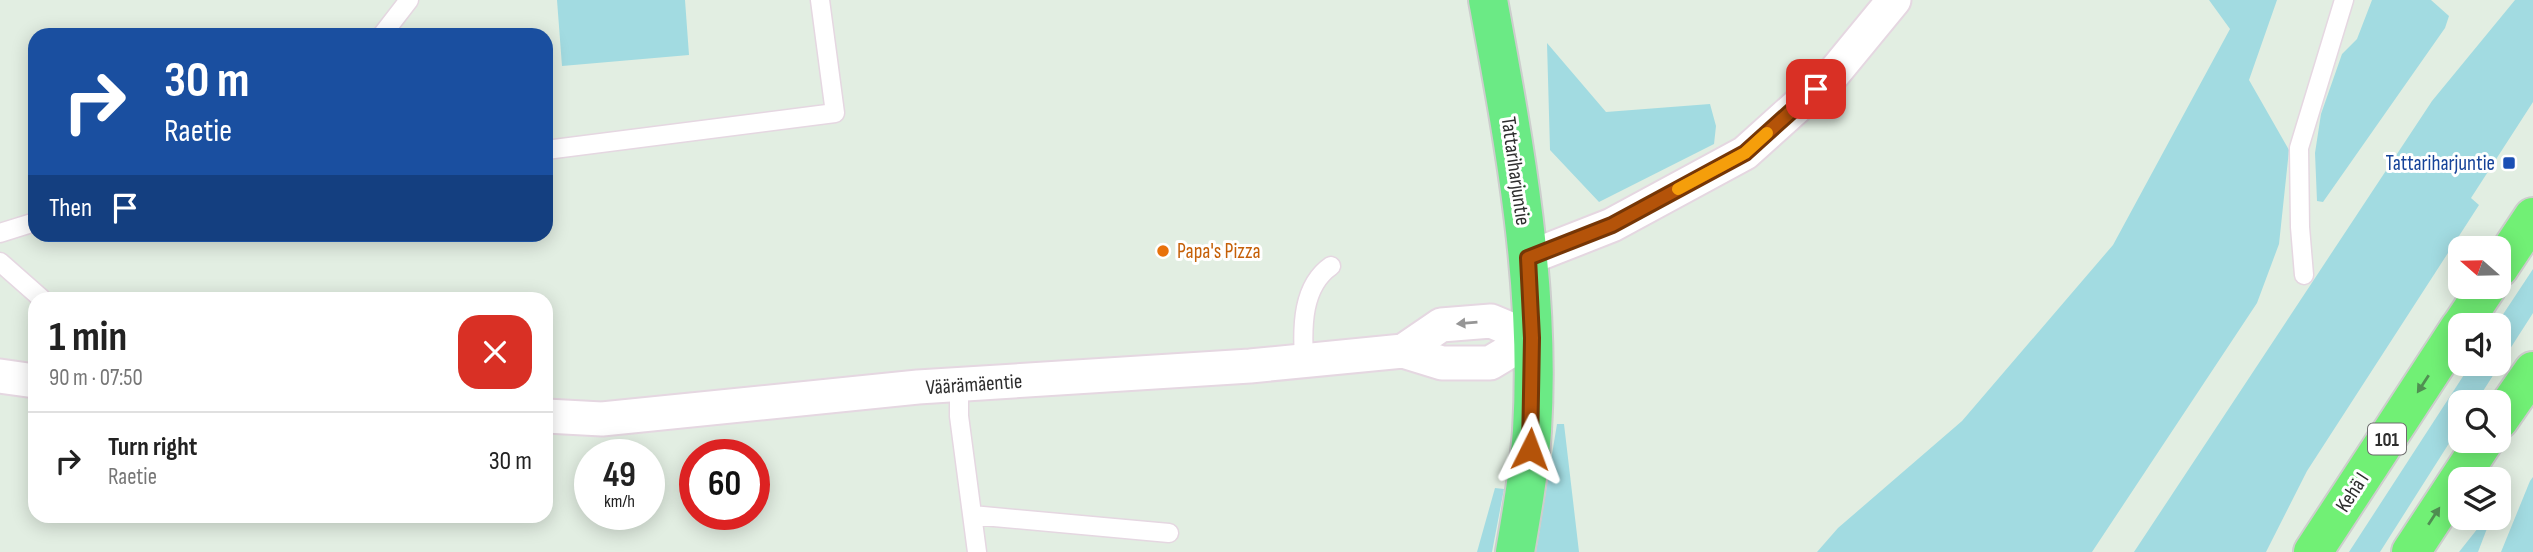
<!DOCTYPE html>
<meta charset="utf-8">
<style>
body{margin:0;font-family:"Sofia Sans Condensed",sans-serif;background:#f2f2f2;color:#222;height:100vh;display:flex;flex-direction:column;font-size:26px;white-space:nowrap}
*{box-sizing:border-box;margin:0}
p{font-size:23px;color:#767676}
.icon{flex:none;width:38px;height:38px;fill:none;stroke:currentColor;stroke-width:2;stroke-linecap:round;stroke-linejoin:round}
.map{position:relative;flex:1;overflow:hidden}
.panel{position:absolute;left:28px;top:292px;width:525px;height:231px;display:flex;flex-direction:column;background:#fff;border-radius:21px;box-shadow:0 4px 18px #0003}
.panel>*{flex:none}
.guide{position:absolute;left:28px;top:28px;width:525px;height:214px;border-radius:21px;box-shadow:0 4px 18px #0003;background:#1a4fa0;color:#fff;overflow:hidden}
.needle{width:46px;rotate:290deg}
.buttons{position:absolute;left:2448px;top:236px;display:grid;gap:14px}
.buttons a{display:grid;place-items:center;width:63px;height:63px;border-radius:14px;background:#fff;box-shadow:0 4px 18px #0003;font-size:35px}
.speed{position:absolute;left:574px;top:439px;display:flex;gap:14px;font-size:35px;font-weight:700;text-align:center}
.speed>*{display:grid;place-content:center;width:91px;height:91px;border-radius:50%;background:#fff;box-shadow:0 4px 18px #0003;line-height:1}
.speed small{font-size:18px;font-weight:400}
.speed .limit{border:10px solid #d22;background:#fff;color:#111}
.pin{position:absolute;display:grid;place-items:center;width:60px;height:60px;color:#fff;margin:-30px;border-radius:14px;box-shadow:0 4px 10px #0006}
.me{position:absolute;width:77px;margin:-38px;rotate:3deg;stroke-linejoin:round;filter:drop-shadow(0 0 5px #0008)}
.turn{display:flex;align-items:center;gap:24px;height:147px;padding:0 21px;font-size:32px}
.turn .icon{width:91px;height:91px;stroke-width:2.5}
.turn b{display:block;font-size:49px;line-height:60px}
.then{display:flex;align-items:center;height:66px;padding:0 21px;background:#0003;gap:14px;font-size:26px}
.round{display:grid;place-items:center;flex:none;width:74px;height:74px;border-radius:21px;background:#f2f2f2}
.summary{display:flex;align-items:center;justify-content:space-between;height:119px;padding:0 21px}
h1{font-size:42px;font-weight:700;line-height:52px}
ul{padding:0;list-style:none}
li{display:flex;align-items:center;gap:21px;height:98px;padding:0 21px;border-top:2px solid #e0e0e0}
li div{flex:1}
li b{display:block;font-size:26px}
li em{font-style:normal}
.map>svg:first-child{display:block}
.green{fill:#a2dbe1}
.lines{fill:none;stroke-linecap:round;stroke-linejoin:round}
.service-casing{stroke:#e5d7e1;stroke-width:21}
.minor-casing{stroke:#e5d7e1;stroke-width:37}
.primary-casing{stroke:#cdcdcd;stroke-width:42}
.trunk-casing{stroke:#cdcdcd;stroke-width:42}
.service{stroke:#fff;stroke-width:18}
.minor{stroke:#fff;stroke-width:33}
.primary{stroke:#6bea85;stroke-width:38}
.trunk{stroke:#71f075;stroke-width:38}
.oneway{fill:#969696}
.oneway2{fill:#508f52}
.route-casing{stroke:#753606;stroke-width:18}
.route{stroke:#b45309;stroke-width:12}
.slow{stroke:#f59e0b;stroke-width:12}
.transit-dot{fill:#1a4fb4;stroke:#fff;stroke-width:2.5}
.food-dot{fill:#e8710a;stroke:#fff;stroke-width:2.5}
.labels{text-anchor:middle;stroke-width:6;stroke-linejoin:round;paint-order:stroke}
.shield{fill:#fff;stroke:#6d6d6d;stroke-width:2}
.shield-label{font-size:19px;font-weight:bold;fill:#2e2e2e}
.transit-label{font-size:21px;fill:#164399;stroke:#fff;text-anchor:end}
.street-label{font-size:21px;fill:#2e2e2e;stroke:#fff}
.food-label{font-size:21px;fill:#c56008;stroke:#fff;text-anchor:start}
</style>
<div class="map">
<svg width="2533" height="552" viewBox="0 0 2533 552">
<rect width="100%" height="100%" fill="#e2eee2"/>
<path class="green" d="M557 0H685L689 55 562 66Z
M2209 0H2277L2249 80 2289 150 2279 244 2257 303 2092 552H1817L1838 528 1962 421 2113 245 2230 29Z
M2372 0H2431L2449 16 2445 28 2323 202 2317 201 2315 153 2321 114 2342 54 2357 39Z
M2515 0H2533V102L2471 198 2479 205 2307 471 2266 552H2134L2432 101Z
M1547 43 1606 112 1710 104 1716 126 1714 144 1599 202 1550 150Z
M2533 269V313L2476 402H2460V426L2380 552H2349L2471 364H2499V326L2496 325Z
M1557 424H1564L1579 552H1536Z
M2533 477V552H2501L2530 481Z
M1495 488 1504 489 1492 552H1477Z
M2491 518 2478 552H2459L2482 523Z"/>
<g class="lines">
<g class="service-casing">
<path id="service" d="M382 35 409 0
M546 150 835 113 820 0
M0 233 35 222
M0 262 42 299
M2304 275 2300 227 2299 148 2344 0
M1304 359C1302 327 1302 286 1331 266
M959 385V416L977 552
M972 515 1169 533"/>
</g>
<g class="minor-casing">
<path id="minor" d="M1528 258 1612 225 1745 153 1834 73 1894 0
M1403 351 1441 325 1491 321 1532 338
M0 376 35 381
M546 416 602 419 918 387 1250 366 1403 351 1442 363H1490L1532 338"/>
</g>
<g class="primary-casing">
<path id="primary" d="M1488 0C1514 142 1541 286 1532 431 1529 472 1522 512 1515 552"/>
</g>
<g class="trunk-casing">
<path id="trunk" d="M2499 268 2533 217
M2461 326 2487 287
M2499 420 2533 371
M2313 552 2460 327
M2411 552 2484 441"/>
</g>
<use href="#service" class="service"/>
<use href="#minor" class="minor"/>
<use href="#primary" class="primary"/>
<use href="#trunk" class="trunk"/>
</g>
<defs><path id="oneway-solid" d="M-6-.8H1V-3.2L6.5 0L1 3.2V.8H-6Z" transform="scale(1.75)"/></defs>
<use class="oneway" href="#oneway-solid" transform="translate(1467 323) rotate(175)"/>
<g class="oneway2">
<use href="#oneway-solid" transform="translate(2423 384) rotate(123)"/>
<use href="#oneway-solid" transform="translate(2434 516) rotate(-57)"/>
</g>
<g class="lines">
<g class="route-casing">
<path id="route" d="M1530 449 1532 338 1528 258 1612 225 1745 153 1816 89"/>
</g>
<use href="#route" class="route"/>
<path class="slow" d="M1678 189 1745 153 1767 133"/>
</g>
<rect class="transit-dot" x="2502" y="156" width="14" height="14" rx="3.5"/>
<circle class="food-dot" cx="1163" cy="251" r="7"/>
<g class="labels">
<rect class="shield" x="2368" y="423.5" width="38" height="31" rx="5"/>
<g class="shield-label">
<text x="2387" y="446">101</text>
</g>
<g class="transit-label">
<text x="2495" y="170">Tattariharjuntie</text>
</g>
<g class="street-label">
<text transform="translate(1516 171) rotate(82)" y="7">Tattariharjuntie</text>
<text transform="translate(974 384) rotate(-4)" y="7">Väärämäentie</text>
<text transform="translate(2352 492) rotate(-57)" y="7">Kehä I</text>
</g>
<g class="food-label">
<text x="1177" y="258">Papa's Pizza</text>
</g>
</g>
</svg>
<div class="buttons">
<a><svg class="needle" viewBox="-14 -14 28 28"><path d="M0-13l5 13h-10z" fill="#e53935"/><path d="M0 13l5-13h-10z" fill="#767676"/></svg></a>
<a><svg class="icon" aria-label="sound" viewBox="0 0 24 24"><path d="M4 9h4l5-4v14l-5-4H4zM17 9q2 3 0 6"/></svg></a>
<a><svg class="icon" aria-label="search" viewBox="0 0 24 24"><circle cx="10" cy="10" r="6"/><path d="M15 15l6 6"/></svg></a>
<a><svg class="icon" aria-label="layers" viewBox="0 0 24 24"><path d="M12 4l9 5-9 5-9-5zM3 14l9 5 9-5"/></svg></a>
</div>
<div class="speed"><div>49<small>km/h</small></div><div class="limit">60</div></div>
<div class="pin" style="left:1816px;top:89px;background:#d93025"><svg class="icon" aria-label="arrive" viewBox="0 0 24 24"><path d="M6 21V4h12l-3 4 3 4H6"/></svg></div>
<svg class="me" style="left:1530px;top:449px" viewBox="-20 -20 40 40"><path d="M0-17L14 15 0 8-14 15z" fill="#b45309" stroke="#fff" stroke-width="4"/></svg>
<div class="guide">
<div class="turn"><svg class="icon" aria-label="right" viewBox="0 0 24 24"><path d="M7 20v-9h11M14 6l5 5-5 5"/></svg><div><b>30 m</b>Raetie</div></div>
<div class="then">Then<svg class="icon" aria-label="arrive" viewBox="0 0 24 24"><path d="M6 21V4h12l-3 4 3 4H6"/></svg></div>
</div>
<section class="panel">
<div class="summary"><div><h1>1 min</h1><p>90 m · 07:50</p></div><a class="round" style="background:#d93025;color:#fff"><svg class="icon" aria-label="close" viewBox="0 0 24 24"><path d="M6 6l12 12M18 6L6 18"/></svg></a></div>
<ul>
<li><svg class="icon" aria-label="right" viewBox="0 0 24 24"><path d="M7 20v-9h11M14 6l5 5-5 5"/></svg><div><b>Turn right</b><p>Raetie</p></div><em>30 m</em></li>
</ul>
</section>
</div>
